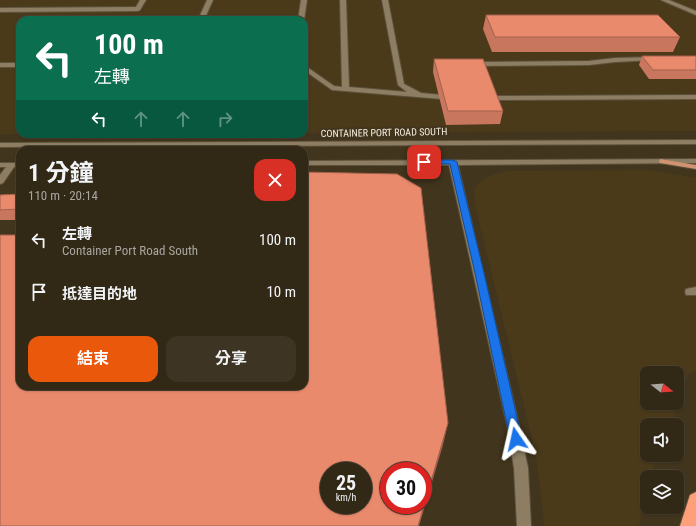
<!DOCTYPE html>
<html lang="zh-TW">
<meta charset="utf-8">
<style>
body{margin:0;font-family:"Roboto Condensed","Noto Sans TC",sans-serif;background:#3d3423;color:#f1f3f6;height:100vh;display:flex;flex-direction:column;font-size:15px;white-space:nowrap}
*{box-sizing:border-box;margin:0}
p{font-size:13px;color:#a8a6a1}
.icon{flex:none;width:22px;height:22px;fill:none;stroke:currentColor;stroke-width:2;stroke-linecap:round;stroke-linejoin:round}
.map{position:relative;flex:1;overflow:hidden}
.side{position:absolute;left:16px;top:146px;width:292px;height:244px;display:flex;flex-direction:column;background:#322816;border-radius:12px;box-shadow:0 1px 3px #0004,0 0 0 1px #4d4435}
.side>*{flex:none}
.hud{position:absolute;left:16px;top:16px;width:292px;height:122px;border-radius:12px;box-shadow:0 1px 3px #0004,0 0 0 1px #4d4435;background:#0b6e4f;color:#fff;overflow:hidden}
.needle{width:26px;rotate:107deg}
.controls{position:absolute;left:640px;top:366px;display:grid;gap:8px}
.controls a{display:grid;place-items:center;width:44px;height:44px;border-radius:8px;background:#322816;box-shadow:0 1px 3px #0004,0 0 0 1px #4d4435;font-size:20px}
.speed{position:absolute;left:320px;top:462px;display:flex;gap:8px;font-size:20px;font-weight:700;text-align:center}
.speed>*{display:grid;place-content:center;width:52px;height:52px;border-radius:50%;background:#322816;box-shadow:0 1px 3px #0004,0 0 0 1px #4d4435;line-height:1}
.speed small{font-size:10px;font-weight:400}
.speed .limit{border:6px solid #d22;background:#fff;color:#111}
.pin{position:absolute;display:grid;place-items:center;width:34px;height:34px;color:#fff;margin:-17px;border-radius:8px;box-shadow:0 2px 6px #0006}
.me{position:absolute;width:44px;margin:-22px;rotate:349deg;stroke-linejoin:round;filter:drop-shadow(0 0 3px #0008)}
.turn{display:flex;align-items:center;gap:14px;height:84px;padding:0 12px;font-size:18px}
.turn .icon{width:52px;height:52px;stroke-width:2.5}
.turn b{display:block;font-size:28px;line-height:34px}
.lanes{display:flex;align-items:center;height:38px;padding:0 12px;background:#0003;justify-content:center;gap:20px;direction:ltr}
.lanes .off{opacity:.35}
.round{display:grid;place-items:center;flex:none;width:42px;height:42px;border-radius:12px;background:#3d3423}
.headline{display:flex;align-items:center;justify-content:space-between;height:68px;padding:0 12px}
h1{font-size:24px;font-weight:700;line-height:30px}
.button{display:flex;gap:8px;margin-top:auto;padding:8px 12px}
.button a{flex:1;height:46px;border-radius:12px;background:#ea580c;color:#fff;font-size:16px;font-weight:700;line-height:46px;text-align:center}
.button a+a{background:#3d3423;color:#f1f3f6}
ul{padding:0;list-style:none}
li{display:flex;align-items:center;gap:12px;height:52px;padding:0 12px}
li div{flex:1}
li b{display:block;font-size:15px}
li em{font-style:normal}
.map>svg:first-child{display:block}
.built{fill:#4a3a1a;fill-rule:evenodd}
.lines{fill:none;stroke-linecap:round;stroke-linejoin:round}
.minor-casing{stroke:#5d523d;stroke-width:2}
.major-casing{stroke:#5d523d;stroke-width:2}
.highway-casing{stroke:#5d523d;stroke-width:2}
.minor{fill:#8d7e63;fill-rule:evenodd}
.major{fill:#d09271;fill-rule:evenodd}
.highway{fill:#fda07a;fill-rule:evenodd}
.wall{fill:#c8775e}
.shaded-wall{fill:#a3614c}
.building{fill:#e98a6d;stroke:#a3614c;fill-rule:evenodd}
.route{fill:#1a73e8;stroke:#114b97}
.labels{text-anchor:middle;stroke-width:4;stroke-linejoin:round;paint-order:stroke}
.far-street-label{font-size:10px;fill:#f5edde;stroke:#42351d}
</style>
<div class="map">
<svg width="696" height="526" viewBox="0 0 696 526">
<rect width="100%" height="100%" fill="#42351d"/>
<path class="built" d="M0 0H696V131L304 133V20H20V134H70H0Z
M650 170 696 178V370L688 375 670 425H647V455H658L650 477H647V489L639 526H544L542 501 535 451 475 205 474 193 477 184 489 176 508 171ZM647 373H677V403H647Z"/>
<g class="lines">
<g class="minor-casing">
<path id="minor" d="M140 0H146L140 10 138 11 0 12V8L136 7Z
M207 0H213L204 20H198Z
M301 0H307L304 20H298Z
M340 0H346L349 87 407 92 398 85 382 0H388L404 84 421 93 442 95V99L332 90 304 70V65L334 86 342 87Z
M661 0H669L696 11V15Z
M654 57 657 59 656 60 615 62 589 65 472 66 469 64 472 62 589 61 615 58Z
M0 63H20V67H0Z
M696 95V99L491 100 487 98 491 96Z
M696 140V144L0 147V143Z
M696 159V163L458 165 519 425 528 468 531 526H517L514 468 507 425 449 165H304V161Z
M0 163H20V167H14L3 183 0 184V175L6 167H0Z
M696 287V295H686L685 292 686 289Z"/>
</g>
<g class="major-casing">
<path id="major" d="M660 159 696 165V169L660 163 659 161Z"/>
</g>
<g class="highway-casing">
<path id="highway" d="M696 492V526H680L690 495Z"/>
</g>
<use href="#minor" class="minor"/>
<use href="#major" class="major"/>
<use href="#highway" class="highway"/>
</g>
<path class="wall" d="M486 15 680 37 673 52H492L483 29Z
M642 56H696V79H649L639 65Z
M434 59 503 111 500 124 446 125 433 72Z
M20 194V220H0V195Z"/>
<path class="shaded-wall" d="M448 423 443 445 419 526H418Z"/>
<path class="building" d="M486 15H658L680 37H495Z
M642 56H696V70H653Z
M434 59H483L503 111H448Z
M304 172 397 174 421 188 448 423 418 526H0V235H20V386H304ZM329 471H363V505H329ZM389 471H423V505H389Z
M20 194V209L0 210V195Z"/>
<path class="route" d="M424 160H453L457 162 484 273 522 439 520 443 516 445 512 443 510 439 475 273 450 164H422L420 162Z"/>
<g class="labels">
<g class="far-street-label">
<text transform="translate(384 132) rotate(-1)" y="4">CONTAINER PORT ROAD SOUTH</text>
</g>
</g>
</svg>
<div class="controls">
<a><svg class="needle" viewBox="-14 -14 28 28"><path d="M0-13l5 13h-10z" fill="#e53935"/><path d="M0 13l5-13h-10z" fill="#a8a6a1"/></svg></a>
<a><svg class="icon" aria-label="sound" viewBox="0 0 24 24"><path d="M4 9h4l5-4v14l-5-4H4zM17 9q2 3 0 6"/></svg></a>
<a><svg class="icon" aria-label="layers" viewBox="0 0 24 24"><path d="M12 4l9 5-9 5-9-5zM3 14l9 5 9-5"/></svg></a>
</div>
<div class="speed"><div>25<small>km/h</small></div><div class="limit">30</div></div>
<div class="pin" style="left:424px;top:162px;background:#d93025"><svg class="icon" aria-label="arrive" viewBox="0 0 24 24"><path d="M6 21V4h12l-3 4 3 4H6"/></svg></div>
<svg class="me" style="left:516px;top:439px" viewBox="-20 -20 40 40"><path d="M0-17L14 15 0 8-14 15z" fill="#1a73e8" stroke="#fff" stroke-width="4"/></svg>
<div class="hud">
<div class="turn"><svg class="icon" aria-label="left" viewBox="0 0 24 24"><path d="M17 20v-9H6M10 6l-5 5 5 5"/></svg><div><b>100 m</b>左轉</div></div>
<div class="lanes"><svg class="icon" aria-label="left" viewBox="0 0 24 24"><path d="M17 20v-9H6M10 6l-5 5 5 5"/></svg><svg class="icon off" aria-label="ahead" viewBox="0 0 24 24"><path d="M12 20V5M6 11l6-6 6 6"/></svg><svg class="icon off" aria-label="ahead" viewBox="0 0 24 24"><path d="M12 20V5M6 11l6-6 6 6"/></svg><svg class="icon off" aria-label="right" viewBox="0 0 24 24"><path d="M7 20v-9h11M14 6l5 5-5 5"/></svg></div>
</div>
<section class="side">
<div class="headline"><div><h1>1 分鐘</h1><p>110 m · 20:14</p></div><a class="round" style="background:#d93025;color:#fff"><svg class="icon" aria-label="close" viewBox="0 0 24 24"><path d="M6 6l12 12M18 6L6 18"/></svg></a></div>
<ul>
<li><svg class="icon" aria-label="left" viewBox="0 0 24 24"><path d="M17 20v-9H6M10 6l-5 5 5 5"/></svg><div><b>左轉</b><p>Container Port Road South</p></div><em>100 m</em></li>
<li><svg class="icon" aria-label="arrive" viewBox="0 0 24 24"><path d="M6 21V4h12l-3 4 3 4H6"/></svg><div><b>抵達目的地</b></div><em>10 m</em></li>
</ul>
<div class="button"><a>結束</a><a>分享</a></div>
</section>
</div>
